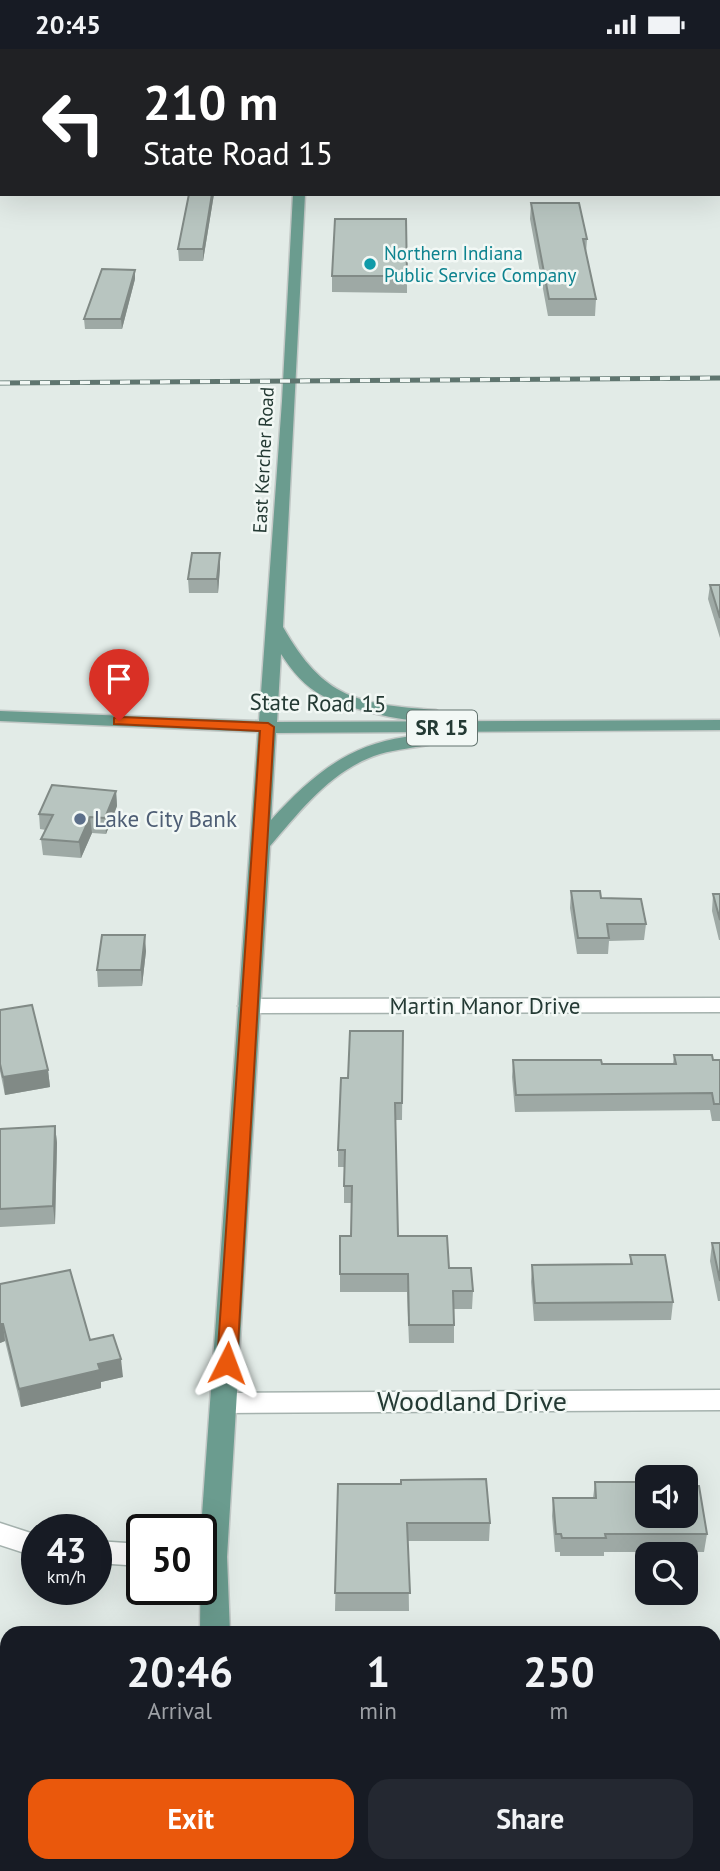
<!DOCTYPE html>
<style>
body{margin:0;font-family:"PT Sans",sans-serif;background:#242831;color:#f1f3f6;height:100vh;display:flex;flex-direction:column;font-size:26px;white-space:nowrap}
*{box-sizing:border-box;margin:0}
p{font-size:23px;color:#9ea1a6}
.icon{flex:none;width:38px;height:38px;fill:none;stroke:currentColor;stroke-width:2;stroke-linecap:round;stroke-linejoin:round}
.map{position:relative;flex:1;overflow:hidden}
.drawer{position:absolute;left:0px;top:1577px;width:721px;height:247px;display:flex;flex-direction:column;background:#171b24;border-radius:21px 21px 0 0;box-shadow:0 7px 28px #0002}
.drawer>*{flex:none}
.banner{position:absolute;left:0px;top:0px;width:721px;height:147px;box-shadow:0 7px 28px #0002;background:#202124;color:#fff;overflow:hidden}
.controls{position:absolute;left:635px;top:1416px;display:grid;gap:14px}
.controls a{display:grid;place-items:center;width:63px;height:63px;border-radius:14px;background:#171b24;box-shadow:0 7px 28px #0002;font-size:35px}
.speed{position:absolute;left:21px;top:1465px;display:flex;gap:14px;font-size:35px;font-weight:700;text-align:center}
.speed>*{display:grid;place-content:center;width:91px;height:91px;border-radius:50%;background:#171b24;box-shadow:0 7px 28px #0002;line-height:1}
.speed small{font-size:18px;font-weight:400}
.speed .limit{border:4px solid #111;border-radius:10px;background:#fff;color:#111}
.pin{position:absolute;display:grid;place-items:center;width:60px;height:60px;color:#fff;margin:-72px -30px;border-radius:50% 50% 50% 0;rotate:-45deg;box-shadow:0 0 7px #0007}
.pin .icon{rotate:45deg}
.me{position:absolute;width:77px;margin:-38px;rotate:3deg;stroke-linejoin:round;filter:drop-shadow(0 0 5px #0008)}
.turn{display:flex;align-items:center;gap:24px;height:147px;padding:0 28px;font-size:32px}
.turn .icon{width:91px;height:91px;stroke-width:2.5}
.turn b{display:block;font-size:49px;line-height:60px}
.eta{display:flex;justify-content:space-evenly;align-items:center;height:119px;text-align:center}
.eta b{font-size:42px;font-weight:700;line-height:49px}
.button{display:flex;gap:14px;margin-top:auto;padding:14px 28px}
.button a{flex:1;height:80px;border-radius:21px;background:#ea580c;color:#fff;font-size:28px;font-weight:700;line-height:80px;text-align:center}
.button a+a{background:#242831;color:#f1f3f6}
.status{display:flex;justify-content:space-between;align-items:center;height:49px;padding:0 35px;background:#171b24;direction:ltr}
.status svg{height:19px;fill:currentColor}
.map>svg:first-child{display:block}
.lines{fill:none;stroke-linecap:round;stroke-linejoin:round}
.minor-casing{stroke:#a5b2ae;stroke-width:3}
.major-casing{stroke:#c2c8c6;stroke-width:3}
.minor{fill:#fff;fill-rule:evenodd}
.major{fill:#6b9c8f;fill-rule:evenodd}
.rail-casing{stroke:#5f756f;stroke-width:5}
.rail{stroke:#f2f8f5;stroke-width:3.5;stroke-dasharray:10;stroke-linecap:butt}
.wall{fill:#9ea9a5}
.shaded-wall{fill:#818a86}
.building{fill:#b8c5c0;stroke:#818a86;stroke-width:2}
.route{fill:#ea580c;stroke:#983908;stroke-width:2}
.culture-dot{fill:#0f9aa8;stroke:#f2f8f5;stroke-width:2.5}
.service-dot{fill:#5c6f8a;stroke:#f2f8f5;stroke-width:2.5}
.labels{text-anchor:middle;stroke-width:5;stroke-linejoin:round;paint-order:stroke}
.far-culture-label{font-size:19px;fill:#0d838f;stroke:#f2f8f5;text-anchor:start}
.far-street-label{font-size:19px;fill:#243a34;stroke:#f2f8f5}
.shield{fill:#f2f8f5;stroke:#62736e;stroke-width:2}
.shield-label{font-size:21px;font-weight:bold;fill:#243a34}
.street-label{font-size:23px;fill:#243a34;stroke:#f2f8f5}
.service-label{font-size:23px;fill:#4e5e75;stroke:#f2f8f5;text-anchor:start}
.near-street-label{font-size:28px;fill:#243a34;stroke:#f2f8f5}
</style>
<div class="status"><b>20:45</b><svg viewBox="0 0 49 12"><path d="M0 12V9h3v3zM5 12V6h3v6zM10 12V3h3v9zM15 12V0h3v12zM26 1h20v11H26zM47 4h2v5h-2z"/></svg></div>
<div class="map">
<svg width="720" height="1822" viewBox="0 0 720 1822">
<rect width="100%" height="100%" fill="#e2ebe7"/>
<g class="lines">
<g class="minor-casing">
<path id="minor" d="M637 0H647L648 2H638Z
M719 72H720V79H719Z
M720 949V963L249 964 241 962 238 957 241 952 249 950Z
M720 1341V1361L225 1364 216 1361 212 1354 216 1347 225 1344Z
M0 1474 37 1486V1508L0 1496Z
M96 1492 142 1495V1517L96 1514Z"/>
</g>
<g class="major-casing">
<path id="major" d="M306 0H316V2H306Z
M293 145H305L283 578C324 650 357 655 436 661L445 666C430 683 342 658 323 647 305 638 292 622 281 605L277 673 720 671V681L276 684 271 771C309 729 347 696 405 688 415 687 428 682 435 691L432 695C415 699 397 700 380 705 332 720 301 761 270 797L227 1508 230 1584H200L201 1480 258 683 0 672V662L259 672 282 352Z
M232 1816H264L265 1822H233Z"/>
</g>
<use href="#minor" class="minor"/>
<use href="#major" class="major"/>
<g class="rail-casing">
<path id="rail" d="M0 334 720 329"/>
</g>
<use href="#rail" class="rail"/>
</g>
<path class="wall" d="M0 0H135V2H2V57H0Z
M189 145H214L203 212H179L178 200Z
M531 154 587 190 586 205 596 250 595 267H548L530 170Z
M332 227H407V244L332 243Z
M135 230 122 280H85L84 270Z
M220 518 218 544H189L188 530Z
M710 536H720V589L708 550Z
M116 742 117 757 106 785 92 784 81 809 43 806 41 790 46 781 40 780 39 765Z
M571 842 601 849 646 875 644 891 609 892 608 905H577L570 859Z
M713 845H720V891H719L712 862Z
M146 902 142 937 98 938 97 921Z
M0 961 48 1021 50 1038 5 1046 0 1022Z
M403 982 402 1071H395L398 1187 449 1219 473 1242 472 1260H454V1294H409L407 1243H340V1187H351V1154H344V1118H338V1101L348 1029Z
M674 1006 720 1011V1072H712L710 1061 515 1063 512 1028 513 1011 602 1015H673Z
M55 1077 57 1094 55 1175 0 1178V1080Z
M712 1194H720V1252H718L710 1212Z
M630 1206 673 1253 671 1271 534 1272 531 1233 532 1216 630 1215Z
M0 1235 90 1291 123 1328 101 1333V1339L21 1358 5 1292 0 1294Z
M595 1433 707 1485 704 1503H604V1507H560V1503H555L552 1467 553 1449H593Z
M338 1435 490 1474 489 1492H408L409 1562H335Z
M601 1816H714L720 1822H631V1821H601Z"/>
<path class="shaded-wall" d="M212 145H214L203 212V200Z
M135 221V230L122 280 121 270Z
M220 504V518L218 544 217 530Z
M116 742 117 757 106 785 105 769Z
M90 768 92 784 81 809 79 793Z
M145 886 146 902 142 937 141 921Z
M48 1021 50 1038 5 1046 3 1028Z
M55 1077 57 1094 55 1175 53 1157Z
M0 1275H3L5 1292 0 1294Z
M121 1310 123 1328 101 1333V1339L21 1358 19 1340 98 1315Z"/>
<path class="building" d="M0 0H131L130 2H2V40H0Z
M368 0H396V2H368Z
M189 145H212L203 200H178Z
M531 154H579L587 190H583L596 250H549Z
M335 170H406L407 227H332Z
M102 220 135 221 121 270H84Z
M192 504H220L217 530H188Z
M710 536H720V569Z
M52 736 116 742 105 769 90 768 79 793 41 790 53 766 39 765Z
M571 842H600L601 849 641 850 646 875H607L609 889H578Z
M713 845H720V871Z
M102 886H145L141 921H97Z
M32 956 48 1021 3 1028 0 1015V961Z
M350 982H403L402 1054H395L398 1187H447L449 1219H471L473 1242H453L454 1276H409L408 1225H340V1187H351L352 1137H344L345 1101H338L341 1029H348Z
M674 1006H712L713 1011H720V1055H714L712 1044 516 1046 513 1011H601L602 1015H676Z
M55 1077 53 1157 0 1160V1080Z
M712 1194H720V1232Z
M630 1206H665L673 1253 535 1254 532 1216 632 1215Z
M70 1221 90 1291 113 1286 121 1310 98 1315 100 1321 19 1340 3 1275H0V1235Z
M486 1430 490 1474H407L410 1544H335L338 1435H401V1431Z
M595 1433H648V1466H686V1437H699L707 1485H605L606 1489H562L561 1485H556L553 1449H596Z
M714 1732H720V1822H681V1816H714Z
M445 1816H536V1822H445Z"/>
<path class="route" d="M119 668 268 674 274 678 237 1314 234 1319 227 1321 220 1319 217 1314 260 682 114 675V669Z"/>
<circle class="culture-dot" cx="370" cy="215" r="7"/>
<circle class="service-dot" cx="80" cy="770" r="7"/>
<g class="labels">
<g class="far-culture-label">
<text x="384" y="211">Northern Indiana<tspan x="384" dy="22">Public Service Company</tspan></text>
</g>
<g class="far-street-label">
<text transform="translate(263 411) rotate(-87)" y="7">East Kercher Road</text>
</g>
<rect class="shield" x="407" y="661.5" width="70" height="35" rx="5"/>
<g class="shield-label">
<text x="442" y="686">SR 15</text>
</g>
<g class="street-label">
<text transform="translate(318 654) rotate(1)" y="8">State Road 15</text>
<text x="485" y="965">Martin Manor Drive</text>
</g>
<g class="service-label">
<text x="94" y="778">Lake City Bank</text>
</g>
<g class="near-street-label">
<text x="472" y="1362">Woodland Drive</text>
</g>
</g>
</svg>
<div class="controls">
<a><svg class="icon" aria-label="sound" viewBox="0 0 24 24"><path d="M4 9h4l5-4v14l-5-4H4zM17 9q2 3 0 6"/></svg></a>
<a><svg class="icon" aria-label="search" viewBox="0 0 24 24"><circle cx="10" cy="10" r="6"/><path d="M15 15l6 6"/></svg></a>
</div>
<div class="speed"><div>43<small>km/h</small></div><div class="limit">50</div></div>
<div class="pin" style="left:119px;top:672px;background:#d93025"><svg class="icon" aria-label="arrive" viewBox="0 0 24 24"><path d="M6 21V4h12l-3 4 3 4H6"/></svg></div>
<svg class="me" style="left:227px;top:1314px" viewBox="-20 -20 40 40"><path d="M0-17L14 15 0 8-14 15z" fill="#ea580c" stroke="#fff" stroke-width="4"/></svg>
<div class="banner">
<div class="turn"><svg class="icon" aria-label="left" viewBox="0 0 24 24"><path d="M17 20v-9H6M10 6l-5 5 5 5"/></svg><div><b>210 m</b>State Road 15</div></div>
</div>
<section class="drawer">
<div class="eta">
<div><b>20:46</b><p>Arrival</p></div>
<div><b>1</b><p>min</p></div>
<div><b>250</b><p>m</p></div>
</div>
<div class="button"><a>Exit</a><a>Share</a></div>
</section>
</div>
